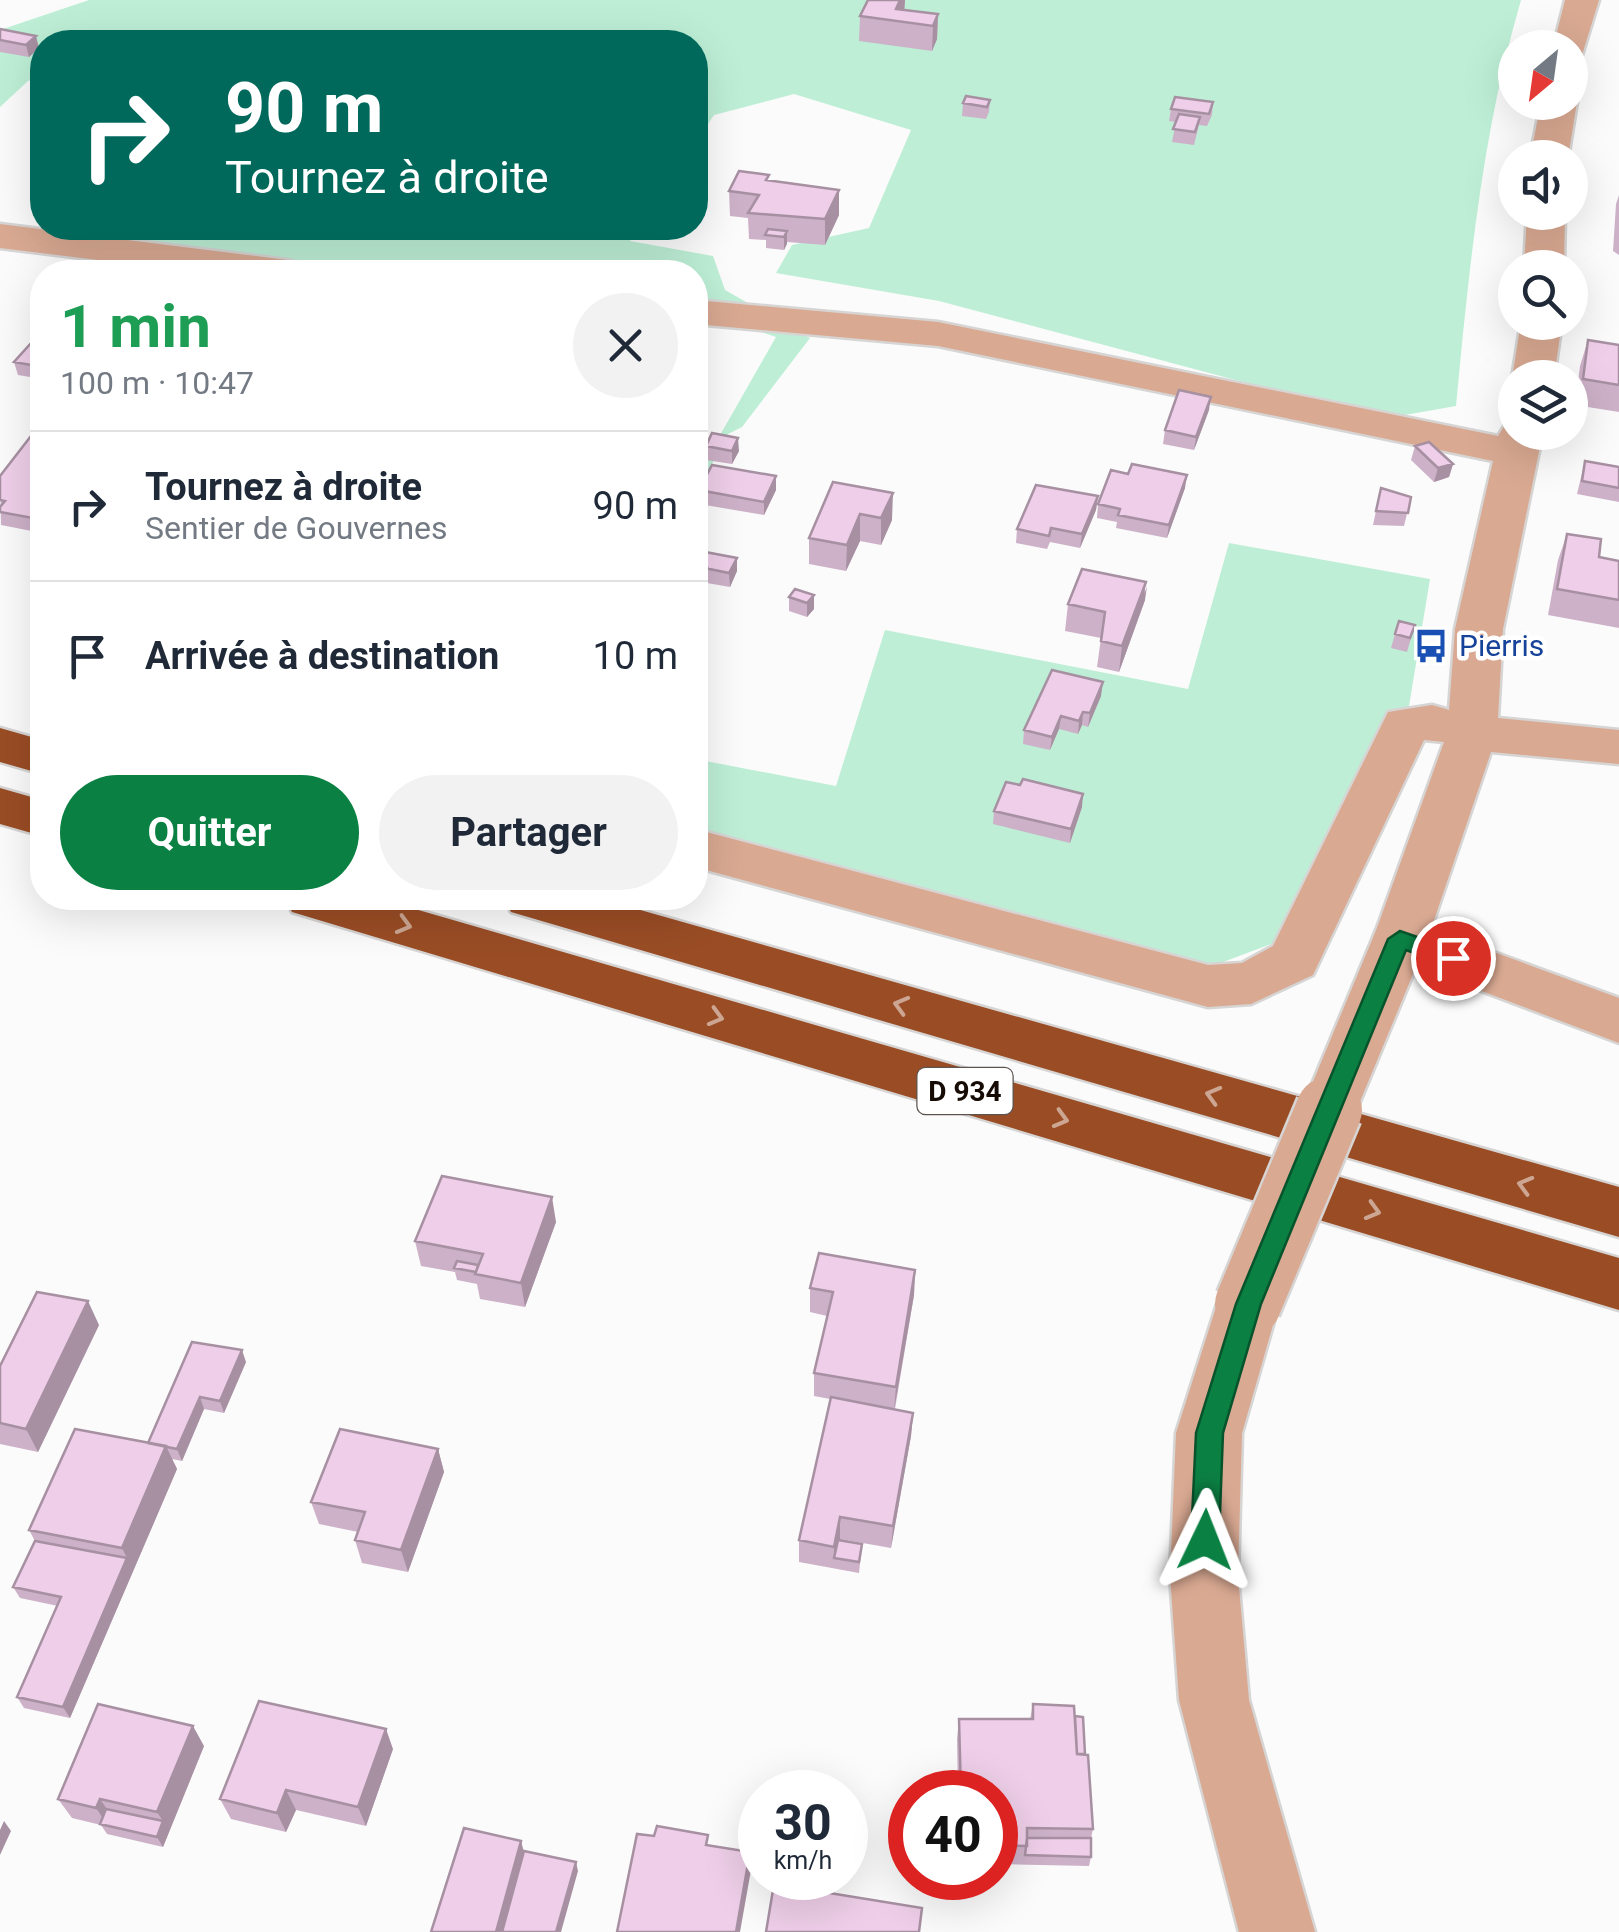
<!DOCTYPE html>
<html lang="fr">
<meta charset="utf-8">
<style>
body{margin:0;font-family:Roboto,sans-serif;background:#f2f2f3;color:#1f2937;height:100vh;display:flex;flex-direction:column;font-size:38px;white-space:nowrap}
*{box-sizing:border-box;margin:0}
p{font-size:32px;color:#747a83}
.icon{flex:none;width:55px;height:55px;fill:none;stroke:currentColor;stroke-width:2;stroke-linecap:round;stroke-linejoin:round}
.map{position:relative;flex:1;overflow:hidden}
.details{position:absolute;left:30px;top:260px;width:678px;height:650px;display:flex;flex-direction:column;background:#fff;border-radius:40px;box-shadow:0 10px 40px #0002}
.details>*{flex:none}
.hud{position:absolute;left:30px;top:30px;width:678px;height:210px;border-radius:40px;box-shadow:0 10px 40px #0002;background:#00695c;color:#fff;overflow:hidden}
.needle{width:65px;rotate:209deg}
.controls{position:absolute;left:1498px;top:30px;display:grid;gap:20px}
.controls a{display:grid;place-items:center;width:90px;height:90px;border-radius:50%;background:#fff;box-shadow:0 10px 40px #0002;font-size:50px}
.speed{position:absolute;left:738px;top:1770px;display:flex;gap:20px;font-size:50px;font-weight:700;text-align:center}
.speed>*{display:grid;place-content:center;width:130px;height:130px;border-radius:50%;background:#fff;box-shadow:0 10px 40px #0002;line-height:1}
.speed small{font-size:25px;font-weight:400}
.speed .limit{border:15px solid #d22;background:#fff;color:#111}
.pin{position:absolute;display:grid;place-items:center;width:85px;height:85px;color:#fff;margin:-42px;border:5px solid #fff;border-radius:50%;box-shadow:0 2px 10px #0007}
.me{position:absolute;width:110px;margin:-55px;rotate:2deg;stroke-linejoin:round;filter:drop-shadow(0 0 8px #0008)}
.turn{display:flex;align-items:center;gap:35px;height:210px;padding:0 30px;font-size:45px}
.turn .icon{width:130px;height:130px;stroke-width:2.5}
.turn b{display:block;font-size:70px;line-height:85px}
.round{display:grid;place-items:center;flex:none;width:105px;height:105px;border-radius:52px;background:#f2f2f3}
.overview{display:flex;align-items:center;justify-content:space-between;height:170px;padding:0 30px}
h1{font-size:60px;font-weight:700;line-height:75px;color:#1e9e55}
.action{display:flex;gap:20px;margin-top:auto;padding:20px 30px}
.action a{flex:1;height:115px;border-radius:60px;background:#0b8043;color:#fff;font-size:40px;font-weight:700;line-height:115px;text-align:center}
.action a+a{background:#f2f2f3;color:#1f2937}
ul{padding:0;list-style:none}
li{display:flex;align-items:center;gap:30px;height:150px;padding:0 30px;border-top:2px solid #e0e1e3}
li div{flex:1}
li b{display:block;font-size:38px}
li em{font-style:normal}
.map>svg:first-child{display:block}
.green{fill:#beefd6}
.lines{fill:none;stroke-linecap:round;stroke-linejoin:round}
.minor-casing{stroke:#d7d5d4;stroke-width:5}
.highway-casing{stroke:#d7d5d4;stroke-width:5}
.minor{fill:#d9a992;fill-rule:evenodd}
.highway{fill:#9a4d25;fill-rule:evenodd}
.minor-bridge-far1-casing{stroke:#d7d5d4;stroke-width:56;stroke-linecap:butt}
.minor-bridge-casing{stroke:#d7d5d4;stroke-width:71;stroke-linecap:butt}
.minor-bridge-far1{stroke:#d9a992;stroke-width:51}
.minor-bridge{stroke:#d9a992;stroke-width:66}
.wall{fill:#cdb1c8}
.shaded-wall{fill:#a790a2}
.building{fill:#eecee8;stroke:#a790a2;stroke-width:2.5}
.oneway{stroke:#cca692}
.route{fill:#0b8043;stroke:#07532c;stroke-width:2.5}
.labels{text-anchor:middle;stroke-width:9;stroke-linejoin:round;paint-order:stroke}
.shield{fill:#fff;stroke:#5d5450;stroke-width:2.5}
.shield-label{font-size:28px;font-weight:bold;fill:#170b05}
.transit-label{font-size:30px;fill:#164399;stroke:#fff;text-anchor:start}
</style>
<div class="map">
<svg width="1619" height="1932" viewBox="0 0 1619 1932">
<rect width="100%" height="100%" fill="#fbfbfb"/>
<path class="green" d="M89 0H1521C1482 133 1469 269 1456 406L1382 419 939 301 776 273 792 245 869 228 911 130 794 94 714 115 695 143V42H138L131 38 119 42H42V75L28 81 0 107V30Z
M145 228H638L630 241 713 256 725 290 810 338 742 427 728 434 695 496V479L776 337 695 310V272H385L275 264 135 243Z
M1229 543 1430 579 1406 724 1306 931 1199 971 695 838V759L836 786 885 630 1188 689Z"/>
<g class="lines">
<g class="minor-casing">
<path id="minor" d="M1565 0H1599L1582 55 1570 59V48H1553Z
M1570 94 1577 102 1568 158H1530L1541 102H1570Z
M1527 212H1565L1564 268H1524Z
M0 224 287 260 301 264 307 272H196L0 248Z
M695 300 938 322 1498 436 1506 423 1515 420V432H1543L1503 629 1498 718 1619 730V764L1491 752 1431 929 1619 998V1043L1381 953 1373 939 1444 742 1424 740 1313 975 1251 1004 1208 1007 695 867V829L1208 965 1242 963 1273 946 1388 712 1432 705 1449 710 1455 629 1493 461 938 346 695 324Z
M1521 322H1562L1554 378H1515V383L1512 378Z
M1248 1277 1270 1285 1279 1304 1242 1433 1238 1576 1249 1700 1315 1932H1239L1179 1700 1170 1576 1176 1433 1217 1304 1226 1285Z"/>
</g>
<g class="highway-casing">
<path id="highway" d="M0 728 42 740V774L0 762Z
M0 788 42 800V836L0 824Z
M285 898H377L1619 1258V1310L292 912Z
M504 898H598L1619 1187V1237L511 912Z"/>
</g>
<use href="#minor" class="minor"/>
<use href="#highway" class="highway"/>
<g class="minor-bridge-far1-casing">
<path id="minor-bridge-far1" d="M1328 1112 1400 939"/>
</g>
<g class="minor-bridge-casing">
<path id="minor-bridge" d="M1248 1304 1329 1110"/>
</g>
<use href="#minor-bridge-far1" class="minor-bridge-far1"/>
<use href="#minor-bridge" class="minor-bridge"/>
</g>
<path class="wall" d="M868 0H905L904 10 938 14 937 39 932 51 859 41 860 16Z
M0 29 39 48 29 57 0 52Z
M990 100 989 112 986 119 962 116 963 103Z
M1213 102 1212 115 1207 126 1199 125 1194 145 1172 142 1176 122 1169 121 1171 109Z
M769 180 839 190V215L825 245 787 242 784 250 766 248V240L749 239 748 218 730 216 729 191Z
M1619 195V255L1613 251 1616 204Z
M42 331V379L18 375 14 362Z
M1588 340 1619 345V412L1575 405 1580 366Z
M1209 410 1194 450 1163 444 1165 430Z
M42 428V533L1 525 0 476Z
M706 446 739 451 732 464 706 460Z
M1415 446 1453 464 1449 477 1434 482 1411 460Z
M1585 461 1619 467V502L1577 494Z
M1128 474 1185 488 1167 538 1116 528 1117 522 1097 518 1098 504Z
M776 476V490L764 515 699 504V490Z
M833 482 892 520 881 545 860 541 846 571 809 564V538Z
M1381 488 1411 497 1404 526 1373 525Z
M1098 496 1096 510 1080 548 1050 542 1047 549 1016 543 1017 529Z
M1567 534 1599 557 1619 561V628L1548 615 1558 560Z
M737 558V571L730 587 707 583 708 595 695 617V560Z
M1145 586V600L1119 672 1097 667 1101 638 1065 631 1068 604Z
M795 589 814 609 807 617 789 611V597Z
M1415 625 1407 652 1391 648 1395 634Z
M1101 696 1088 727 1082 725 1078 734 1059 729 1050 750 1023 744 1024 730Z
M1082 807 1070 843 993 824 994 811Z
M556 1222 525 1307 480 1299 477 1284 457 1280 455 1272 421 1266 415 1241Z
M915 1270 914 1295 895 1409 913 1413 911 1436 891 1548 840 1539 862 1544 859 1573 799 1562V1540L830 1399 814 1396V1373L827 1316 810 1312V1288Z
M99 1325 38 1452 0 1444V1366Z
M192 1342 246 1362 224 1413 204 1409 182 1461 172 1459 177 1469 70 1718 24 1708 17 1697 58 1606 20 1598 13 1587 35 1541 29 1530 148 1443Z
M438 1449 444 1472 408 1572 362 1563 355 1540 358 1532 319 1524 311 1502Z
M1033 1704 1075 1716 1085 1754 1093 1829 1091 1838V1857L1089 1866 995 1864V1792H958L957 1739 959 1719H1030Z
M204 1746 163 1847 107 1834 101 1825 72 1818 58 1799Z
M393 1749 366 1826 296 1810 286 1832 231 1819 220 1799Z"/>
<path class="shaded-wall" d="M900 0H905L904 15 896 9Z
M938 14 937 39 932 51 933 26Z
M36 36 39 48 29 57 26 45Z
M839 190V215L825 245V219Z
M787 231V244L784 250V237Z
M1211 397 1209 410 1194 450 1196 437Z
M738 438 739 451 732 464V451Z
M1453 464 1449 477 1434 482 1438 468Z
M1187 475 1185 488 1167 538 1169 525Z
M776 476V490L764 515V502Z
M893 493 892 520 881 545V518Z
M1098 496 1096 510 1080 548 1082 534Z
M860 514V541L846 571 847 545Z
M42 515V532L38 519Z
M737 558V571L730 587 729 573Z
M707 568 708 595 695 617V588Z
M1146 582 1144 595 1147 586 1145 600 1119 672 1122 646Z
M814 595V609L807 617V603Z
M1103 682 1101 696 1088 727 1090 713Z
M1083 712 1082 725 1078 734 1079 721Z
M1061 716 1059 729 1050 750 1052 737Z
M1083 794 1082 807 1070 843 1071 829Z
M552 1197 556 1222 525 1307 521 1283Z
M915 1270 914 1295 894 1410 896 1387Z
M88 1301 99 1325 38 1452 26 1429Z
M242 1350 246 1362 224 1413 220 1401Z
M200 1397 204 1409 182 1461 177 1449Z
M913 1413 911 1436 891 1548 893 1526Z
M166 1446 177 1469 70 1718 63 1707 127 1558 122 1548Z
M438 1449 444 1472 408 1572 401 1550Z
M840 1517V1539L836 1558H834V1547Z
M193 1726 204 1746 163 1847 157 1837 163 1821 157 1812Z
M386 1729 393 1749 366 1826 358 1807Z
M286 1790 296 1810 286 1832 277 1813Z
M100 1799 113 1818 109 1827 96 1808Z
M4 1821 11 1831 0 1855V1830Z
M521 1841 526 1860 507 1932H496Z
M750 1852 751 1870 740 1932H736Z
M576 1862 578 1871 561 1932H556Z"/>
<path class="building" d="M868 0H900L896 9 938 14 933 26 860 16Z
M0 29 36 36 26 45 0 40Z
M966 96 990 100 987 107 963 103Z
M1175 97 1213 102 1209 114 1171 109Z
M1179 114 1200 117 1195 132 1173 129Z
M739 171 769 175 766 180 839 190 825 219 748 213 759 195 729 191Z
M768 229 787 231 784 237 765 235Z
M42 331V367L14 362Z
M1588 340 1619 345V385L1583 379Z
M1179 390 1211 397 1196 437 1165 430Z
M38 427 42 428V462L39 465 42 466V482L37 488H42V503L40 506 42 507V515L38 519 0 512V507L5 501 0 500V476Z
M712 433 738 438 732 451 706 446Z
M1429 442 1453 464 1438 468 1415 446Z
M1585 461 1619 467V488L1582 481Z
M1132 464 1187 475 1169 525 1118 515 1120 509 1098 504 1111 470 1128 474Z
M712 465 776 476 764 502 699 490Z
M833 482 893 493 881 518 860 514 847 545 809 538Z
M1036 485 1098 496 1082 534 1051 528 1049 536 1017 529Z
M1381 488 1411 497 1408 513 1376 511Z
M1567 534 1601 539 1599 557 1619 561V600L1557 589Z
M700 551 737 558 729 573 695 566V560Z
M695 566 707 568 695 588Z
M1082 569 1146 582 1122 646 1101 641 1105 612 1068 604Z
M795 589 814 595 807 603 789 597Z
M1399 621 1415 625 1410 638 1395 634Z
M1052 670 1103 682 1090 713 1083 712 1079 721 1061 716 1052 737 1024 730Z
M1023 779 1083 794 1071 829 994 811 1006 782 1020 785Z
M442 1176 552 1197 521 1283 475 1274 483 1254 415 1241Z
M819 1253 915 1270 896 1387 814 1373 833 1292 810 1288Z
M457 1261 478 1265 476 1272 454 1268Z
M37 1292 88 1301 26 1429 0 1423V1366Z
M192 1342 242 1350 220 1401 200 1397 177 1449 148 1443Z
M831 1397 913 1413 893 1526 840 1517 834 1547 799 1540Z
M75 1429 166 1446 122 1548 29 1530Z
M340 1429 438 1449 401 1550 355 1540 365 1512 311 1502Z
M838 1540 862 1544 859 1562 834 1558Z
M35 1541 127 1558 63 1707 17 1697 61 1597 13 1587Z
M259 1701 386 1729 358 1807 286 1790 277 1813 220 1799Z
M98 1704 193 1726 157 1812 100 1799 96 1808 58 1799Z
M1033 1704 1074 1706 1077 1754 1088 1755 1093 1829 1027 1828V1846L995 1845V1792H961L959 1719H1033Z
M1075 1716 1083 1717 1085 1754H1077Z
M106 1809 163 1821 157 1837 100 1824Z
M657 1826 708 1835 706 1845 750 1852 736 1932H617L637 1834 654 1836Z
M464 1828 521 1841 496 1932H431Z
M1027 1838H1091V1857L1025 1855Z
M524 1851 576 1862 556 1932H502Z
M774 1884 922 1908 919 1932H766Z"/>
<defs><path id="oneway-chevron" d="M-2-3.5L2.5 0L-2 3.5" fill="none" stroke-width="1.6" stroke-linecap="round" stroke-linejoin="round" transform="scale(2.5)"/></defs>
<g class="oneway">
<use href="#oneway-chevron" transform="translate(404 925) rotate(16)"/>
<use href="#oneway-chevron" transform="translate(901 1005) rotate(-164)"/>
<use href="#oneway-chevron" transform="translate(716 1017) rotate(16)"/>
<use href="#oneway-chevron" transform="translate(1213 1095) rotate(-164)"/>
<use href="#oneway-chevron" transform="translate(1061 1119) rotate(16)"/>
<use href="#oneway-chevron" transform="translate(1525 1185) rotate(-164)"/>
<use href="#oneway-chevron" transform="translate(1373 1211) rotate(16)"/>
</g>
<path class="route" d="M1400 931 1461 952 1464 958 1453 967 1406 950 1261 1304 1223 1433 1219 1540 1215 1549 1205 1553 1195 1549 1191 1540 1196 1433 1236 1304 1388 939Z"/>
<defs>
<g id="bus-bare" transform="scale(2.7)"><path d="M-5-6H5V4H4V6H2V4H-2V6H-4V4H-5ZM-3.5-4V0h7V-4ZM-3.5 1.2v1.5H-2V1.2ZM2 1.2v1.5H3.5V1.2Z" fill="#1a4fb4" stroke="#fff" stroke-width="2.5" paint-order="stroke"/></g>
</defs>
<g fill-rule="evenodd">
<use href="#bus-bare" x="1431" y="646"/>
</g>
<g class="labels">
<rect class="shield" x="917.5" y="1068" width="95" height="46" rx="8"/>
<g class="shield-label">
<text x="965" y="1101">D 934</text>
</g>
<g class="transit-label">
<text x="1459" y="656">Pierris</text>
</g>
</g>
</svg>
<div class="controls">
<a><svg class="needle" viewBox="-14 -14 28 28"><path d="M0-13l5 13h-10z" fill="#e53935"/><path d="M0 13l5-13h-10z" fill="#747a83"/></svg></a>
<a><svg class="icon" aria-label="sound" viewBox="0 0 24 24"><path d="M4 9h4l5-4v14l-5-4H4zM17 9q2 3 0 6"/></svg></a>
<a><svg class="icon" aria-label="search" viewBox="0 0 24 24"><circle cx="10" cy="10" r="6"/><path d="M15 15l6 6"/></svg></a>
<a><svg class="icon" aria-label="layers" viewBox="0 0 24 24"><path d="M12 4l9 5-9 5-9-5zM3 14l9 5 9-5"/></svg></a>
</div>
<div class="speed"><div>30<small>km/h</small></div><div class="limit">40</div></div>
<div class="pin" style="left:1453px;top:958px;background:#d93025"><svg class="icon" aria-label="arrive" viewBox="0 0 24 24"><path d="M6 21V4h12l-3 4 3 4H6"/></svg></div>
<svg class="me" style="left:1205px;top:1540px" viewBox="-20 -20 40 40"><path d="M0-17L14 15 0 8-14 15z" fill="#0b8043" stroke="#fff" stroke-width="4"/></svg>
<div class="hud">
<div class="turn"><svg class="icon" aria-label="right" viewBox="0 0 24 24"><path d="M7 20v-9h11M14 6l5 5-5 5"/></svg><div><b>90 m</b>Tournez à droite</div></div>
</div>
<section class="details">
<div class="overview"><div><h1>1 min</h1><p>100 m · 10:47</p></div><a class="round"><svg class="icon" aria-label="close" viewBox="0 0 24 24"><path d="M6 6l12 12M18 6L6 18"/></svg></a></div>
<ul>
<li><svg class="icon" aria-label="right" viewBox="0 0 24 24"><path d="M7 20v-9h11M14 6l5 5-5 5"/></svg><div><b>Tournez à droite</b><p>Sentier de Gouvernes</p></div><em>90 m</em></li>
<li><svg class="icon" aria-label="arrive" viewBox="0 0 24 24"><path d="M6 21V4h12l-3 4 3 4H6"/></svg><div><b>Arrivée à destination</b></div><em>10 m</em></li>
</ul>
<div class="action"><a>Quitter</a><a>Partager</a></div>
</section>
</div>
